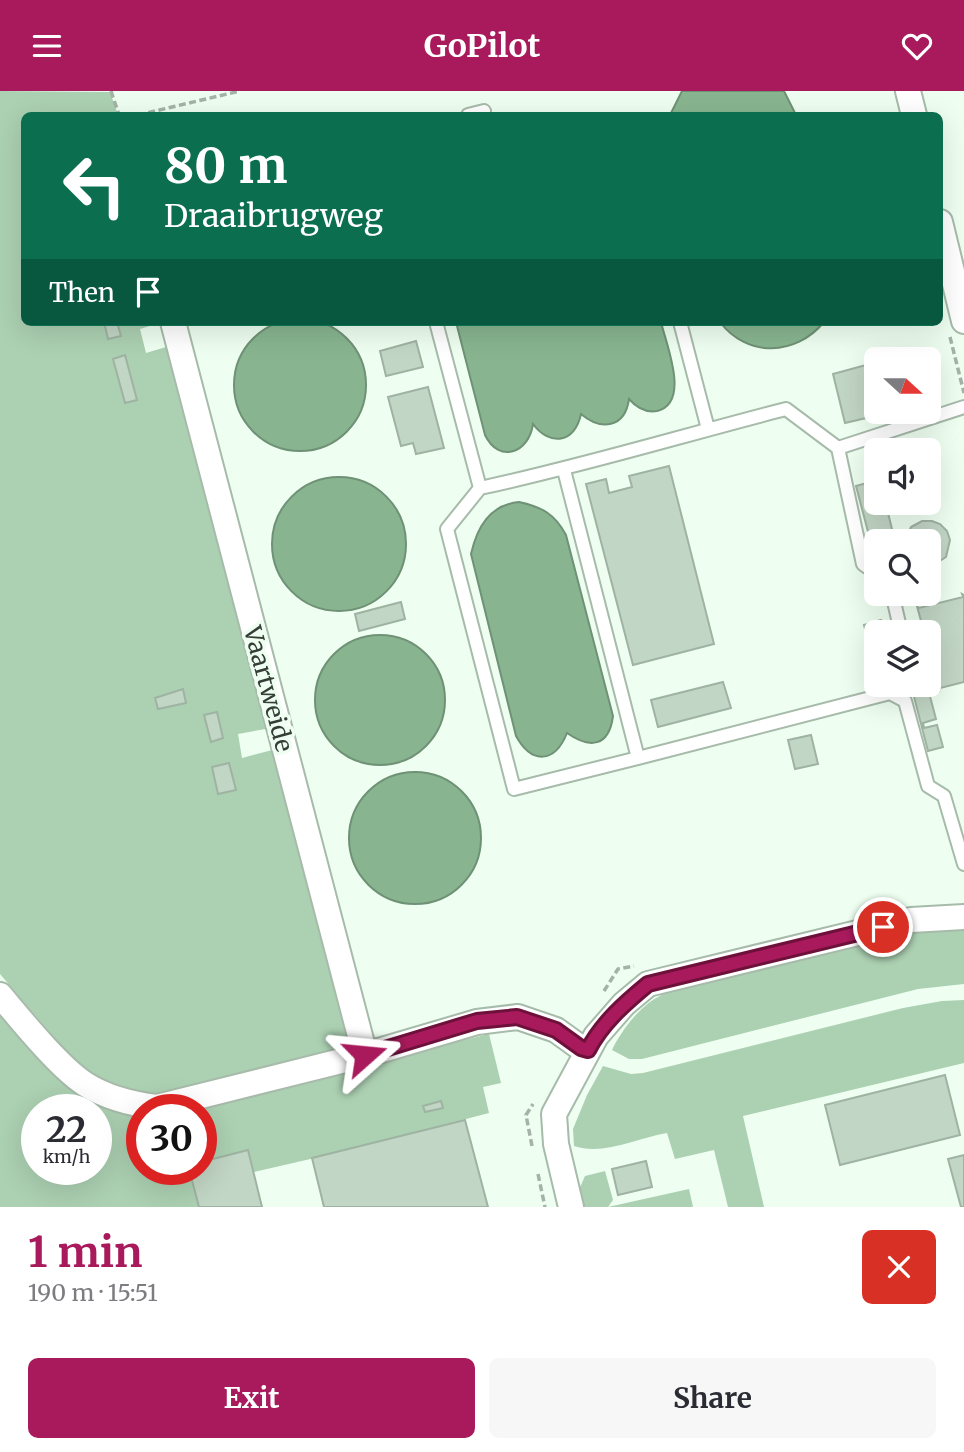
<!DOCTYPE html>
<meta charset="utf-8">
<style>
body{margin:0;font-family:Merriweather,serif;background:#f7f7f7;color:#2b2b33;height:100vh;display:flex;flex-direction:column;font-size:26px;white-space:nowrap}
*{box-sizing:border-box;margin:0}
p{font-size:23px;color:#7c7c81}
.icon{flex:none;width:38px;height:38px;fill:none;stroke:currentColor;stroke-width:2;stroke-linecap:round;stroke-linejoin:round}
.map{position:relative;height:1116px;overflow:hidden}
.details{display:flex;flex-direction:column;background:#fff;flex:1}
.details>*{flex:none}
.hud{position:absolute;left:21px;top:21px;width:922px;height:214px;border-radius:10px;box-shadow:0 7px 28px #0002;background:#0b6e4f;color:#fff;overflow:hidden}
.needle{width:46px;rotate:111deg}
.controls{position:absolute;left:864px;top:256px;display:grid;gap:14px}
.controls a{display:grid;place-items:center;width:77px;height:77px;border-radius:10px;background:#fff;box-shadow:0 7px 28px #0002;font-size:35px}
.speed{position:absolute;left:21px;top:1003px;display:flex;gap:14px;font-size:35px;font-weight:700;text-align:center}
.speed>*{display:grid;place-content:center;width:91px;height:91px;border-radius:50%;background:#fff;box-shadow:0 7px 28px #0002;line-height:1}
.speed small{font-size:18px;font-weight:400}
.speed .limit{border:10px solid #d22;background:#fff;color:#111}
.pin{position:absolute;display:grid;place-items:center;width:60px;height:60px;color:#fff;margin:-30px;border:4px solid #fff;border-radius:50%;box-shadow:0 2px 7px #0007}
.me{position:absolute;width:77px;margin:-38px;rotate:72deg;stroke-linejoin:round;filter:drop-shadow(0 0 5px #0008)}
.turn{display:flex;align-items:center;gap:24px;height:147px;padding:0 28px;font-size:32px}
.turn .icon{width:91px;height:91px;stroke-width:2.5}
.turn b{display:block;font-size:49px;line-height:60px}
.then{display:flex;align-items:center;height:66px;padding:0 28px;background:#0003;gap:14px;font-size:26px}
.round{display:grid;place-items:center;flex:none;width:74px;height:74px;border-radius:10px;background:#f7f7f7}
.headline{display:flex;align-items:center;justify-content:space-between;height:119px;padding:0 28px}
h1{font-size:42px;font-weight:700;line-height:52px;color:#a81a5b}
.button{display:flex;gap:14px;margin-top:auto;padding:14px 28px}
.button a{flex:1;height:80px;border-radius:10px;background:#a81a5b;color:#fff;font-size:28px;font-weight:700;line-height:80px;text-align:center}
.button a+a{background:#f7f7f7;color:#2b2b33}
header{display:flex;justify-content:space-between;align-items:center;height:91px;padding:0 28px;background:#a81a5b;color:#fff;font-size:32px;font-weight:700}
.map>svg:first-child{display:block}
.green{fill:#acd0b2;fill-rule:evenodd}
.water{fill:#88b590;stroke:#6f9175;stroke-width:2}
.building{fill:#c2d6c5;stroke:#9fb3a2;stroke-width:2}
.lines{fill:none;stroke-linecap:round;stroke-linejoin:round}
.service-casing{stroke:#a7bbaa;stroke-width:16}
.minor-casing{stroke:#a7bbaa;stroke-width:28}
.path{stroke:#a4b2a7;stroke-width:3.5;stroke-dasharray:7 3.5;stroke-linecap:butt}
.service{stroke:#fff;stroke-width:12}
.minor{stroke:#fff;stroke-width:24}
.route-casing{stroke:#6d113b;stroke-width:18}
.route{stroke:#a81a5b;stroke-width:12}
.labels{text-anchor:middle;stroke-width:7;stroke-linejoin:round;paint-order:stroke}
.street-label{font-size:24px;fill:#353d37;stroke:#eefff1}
</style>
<header><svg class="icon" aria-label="menu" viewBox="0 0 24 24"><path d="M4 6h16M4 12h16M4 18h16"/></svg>GoPilot<svg class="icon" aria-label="heart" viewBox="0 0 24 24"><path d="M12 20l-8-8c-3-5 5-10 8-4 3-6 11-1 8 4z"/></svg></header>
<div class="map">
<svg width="964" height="1116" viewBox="0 0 964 1116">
<rect width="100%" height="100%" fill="#eefff1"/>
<path class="green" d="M0 0 110 1 118 24H24V231H163L140 238 146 262 176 253 271 637 238 643 242 667 276 658 356 959 162 1006 140 1003 95 987 64 958 0 883Z
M935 838 964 839V893L918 898 642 968H629L612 959C621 940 639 916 658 906 685 891 716 890 746 882 809 867 871 845 935 838Z
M964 909V972L743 1025 764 1116H728L714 1059 675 1068 667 1042C637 1047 603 1065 574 1055L573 1038 587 1004 603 975 631 983 643 982 903 917 942 910Z
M0 925C42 973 74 1019 142 1026V1078H201V1018H185L489 943 501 992 483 996 489 1022 319 1066 215 1090 221 1116H0ZM37 1018H96V1078H37Z
M605 1080 613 1109 608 1116 689 1098 693 1116H580L577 1103 585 1085Z"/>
<path class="water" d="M682 0H784L796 24H670Z
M234 294a66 66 0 1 1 132 0a66 66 0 1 1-132 0Z
M456 231H661C666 253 691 312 657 320 645 322 636 316 629 308 625 337 601 340 581 323 575 352 550 356 533 333 529 362 499 373 485 344Z
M720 231H824C796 265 747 267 720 231Z
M272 453a67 67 0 1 1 134 0a67 67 0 1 1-134 0Z
M519 411C542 416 555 423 566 444L613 625C609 656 590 658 567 642 555 672 532 674 516 645L471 463C477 437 489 414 519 411Z
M315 609a65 65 0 1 1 130 0a65 65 0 1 1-130 0Z
M349 747a66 66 0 1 1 132 0a66 66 0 1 1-132 0Z"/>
<path class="building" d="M104 231H117L121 245 108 248Z
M416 250 423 276 386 285 380 260Z
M125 264 137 309 125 312 113 268Z
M866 274 873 299 877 298V320L879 324 845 332 833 283Z
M428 296 444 357 416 363 413 352 401 355 388 306Z
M669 375 714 553 633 574 586 393 606 388 609 402 632 396 629 385Z
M929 389 932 405 930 412 923 419 906 423 891 414 890 411H929Z
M874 390 877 411H879L883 423 888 422 895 450H877L876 471 856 395Z
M922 430H932L940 433 947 440 950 449 946 466 932 475H929V450H905L911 436Z
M962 503 964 504V591L940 597 939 601 929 562V541H924L917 515 919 517 963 506Z
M401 511 405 528 359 540 355 523Z
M881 529 884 538 866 542 864 534Z
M723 591 731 617 658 636 651 609Z
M927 594 936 628 923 632 924 637 937 634 943 656 928 660 912 598Z
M183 598 186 612 158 618 155 607Z
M217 621 223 647 211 651 204 624Z
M811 644 818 673 795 678 788 649Z
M229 672 236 699 218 703 212 676Z
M945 984 960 1044 840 1074 825 1014Z
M441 1010 443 1017 425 1021 423 1015Z
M465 1029 488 1116H324L312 1067Z
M248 1059 262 1116H199L189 1078H201V1071Z
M964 1064V1116H961L948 1068Z
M646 1070 652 1096 618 1104 612 1078Z"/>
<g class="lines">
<g class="service-casing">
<path id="service" d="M468 24 484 20
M436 231 480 397C583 375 684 344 786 318L838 357 863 473 877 483
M680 231 708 338
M838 357 964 316
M564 379 638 667 890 602
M480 397 447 438 514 698 638 667
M892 502 901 541
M894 593 890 602 905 610 928 695 944 705 964 773"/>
</g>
<g class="minor-casing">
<path id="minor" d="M908 0 914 24
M940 131 964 230
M173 231 365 964
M0 904C22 930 58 975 85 993 107 1007 132 1013 157 1016L365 964 477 931 518 926 556 939 581 957 588 959
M571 1116 556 1053 554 1023 596 945 624 913 648 893 911 829 964 826"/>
</g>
<path class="path" d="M111 0 119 24
M138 24 240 0
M950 246 964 302
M604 900 618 878 634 875
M532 1055 526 1024 533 1013
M538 1083 545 1116"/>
<use href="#service" class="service"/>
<use href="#minor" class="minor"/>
</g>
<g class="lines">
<g class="route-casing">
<path id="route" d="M365 964 477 930 517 926 556 939 581 957 588 959C602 932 625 912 648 893L883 836"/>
</g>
<use href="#route" class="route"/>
</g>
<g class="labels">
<g class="street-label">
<text transform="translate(268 598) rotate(75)" y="8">Vaartweide</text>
</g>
</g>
</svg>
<div class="controls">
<a><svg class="needle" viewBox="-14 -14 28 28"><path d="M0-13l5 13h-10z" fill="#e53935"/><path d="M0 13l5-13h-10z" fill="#7c7c81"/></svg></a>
<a><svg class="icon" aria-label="sound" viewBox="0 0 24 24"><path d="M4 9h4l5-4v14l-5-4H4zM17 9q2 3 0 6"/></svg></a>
<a><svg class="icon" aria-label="search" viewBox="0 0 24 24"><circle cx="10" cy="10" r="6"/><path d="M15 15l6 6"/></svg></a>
<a><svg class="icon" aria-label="layers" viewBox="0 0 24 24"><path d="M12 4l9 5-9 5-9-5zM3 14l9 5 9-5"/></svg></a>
</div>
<div class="speed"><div>22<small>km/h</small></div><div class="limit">30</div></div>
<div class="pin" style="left:883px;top:836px;background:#d93025"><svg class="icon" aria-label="arrive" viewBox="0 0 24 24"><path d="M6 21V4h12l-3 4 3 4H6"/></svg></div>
<svg class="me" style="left:365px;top:964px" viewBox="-20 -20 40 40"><path d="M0-17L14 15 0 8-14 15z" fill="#a81a5b" stroke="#fff" stroke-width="4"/></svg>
<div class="hud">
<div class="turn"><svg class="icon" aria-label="left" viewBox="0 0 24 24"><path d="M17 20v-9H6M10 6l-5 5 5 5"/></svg><div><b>80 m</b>Draaibrugweg</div></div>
<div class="then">Then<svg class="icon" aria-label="arrive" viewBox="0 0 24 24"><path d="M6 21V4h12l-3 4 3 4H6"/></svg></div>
</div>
</div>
<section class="details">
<div class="headline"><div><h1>1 min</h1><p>190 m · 15:51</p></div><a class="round" style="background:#d93025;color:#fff"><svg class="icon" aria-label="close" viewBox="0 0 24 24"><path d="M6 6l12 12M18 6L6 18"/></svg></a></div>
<div class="button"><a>Exit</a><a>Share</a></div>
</section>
